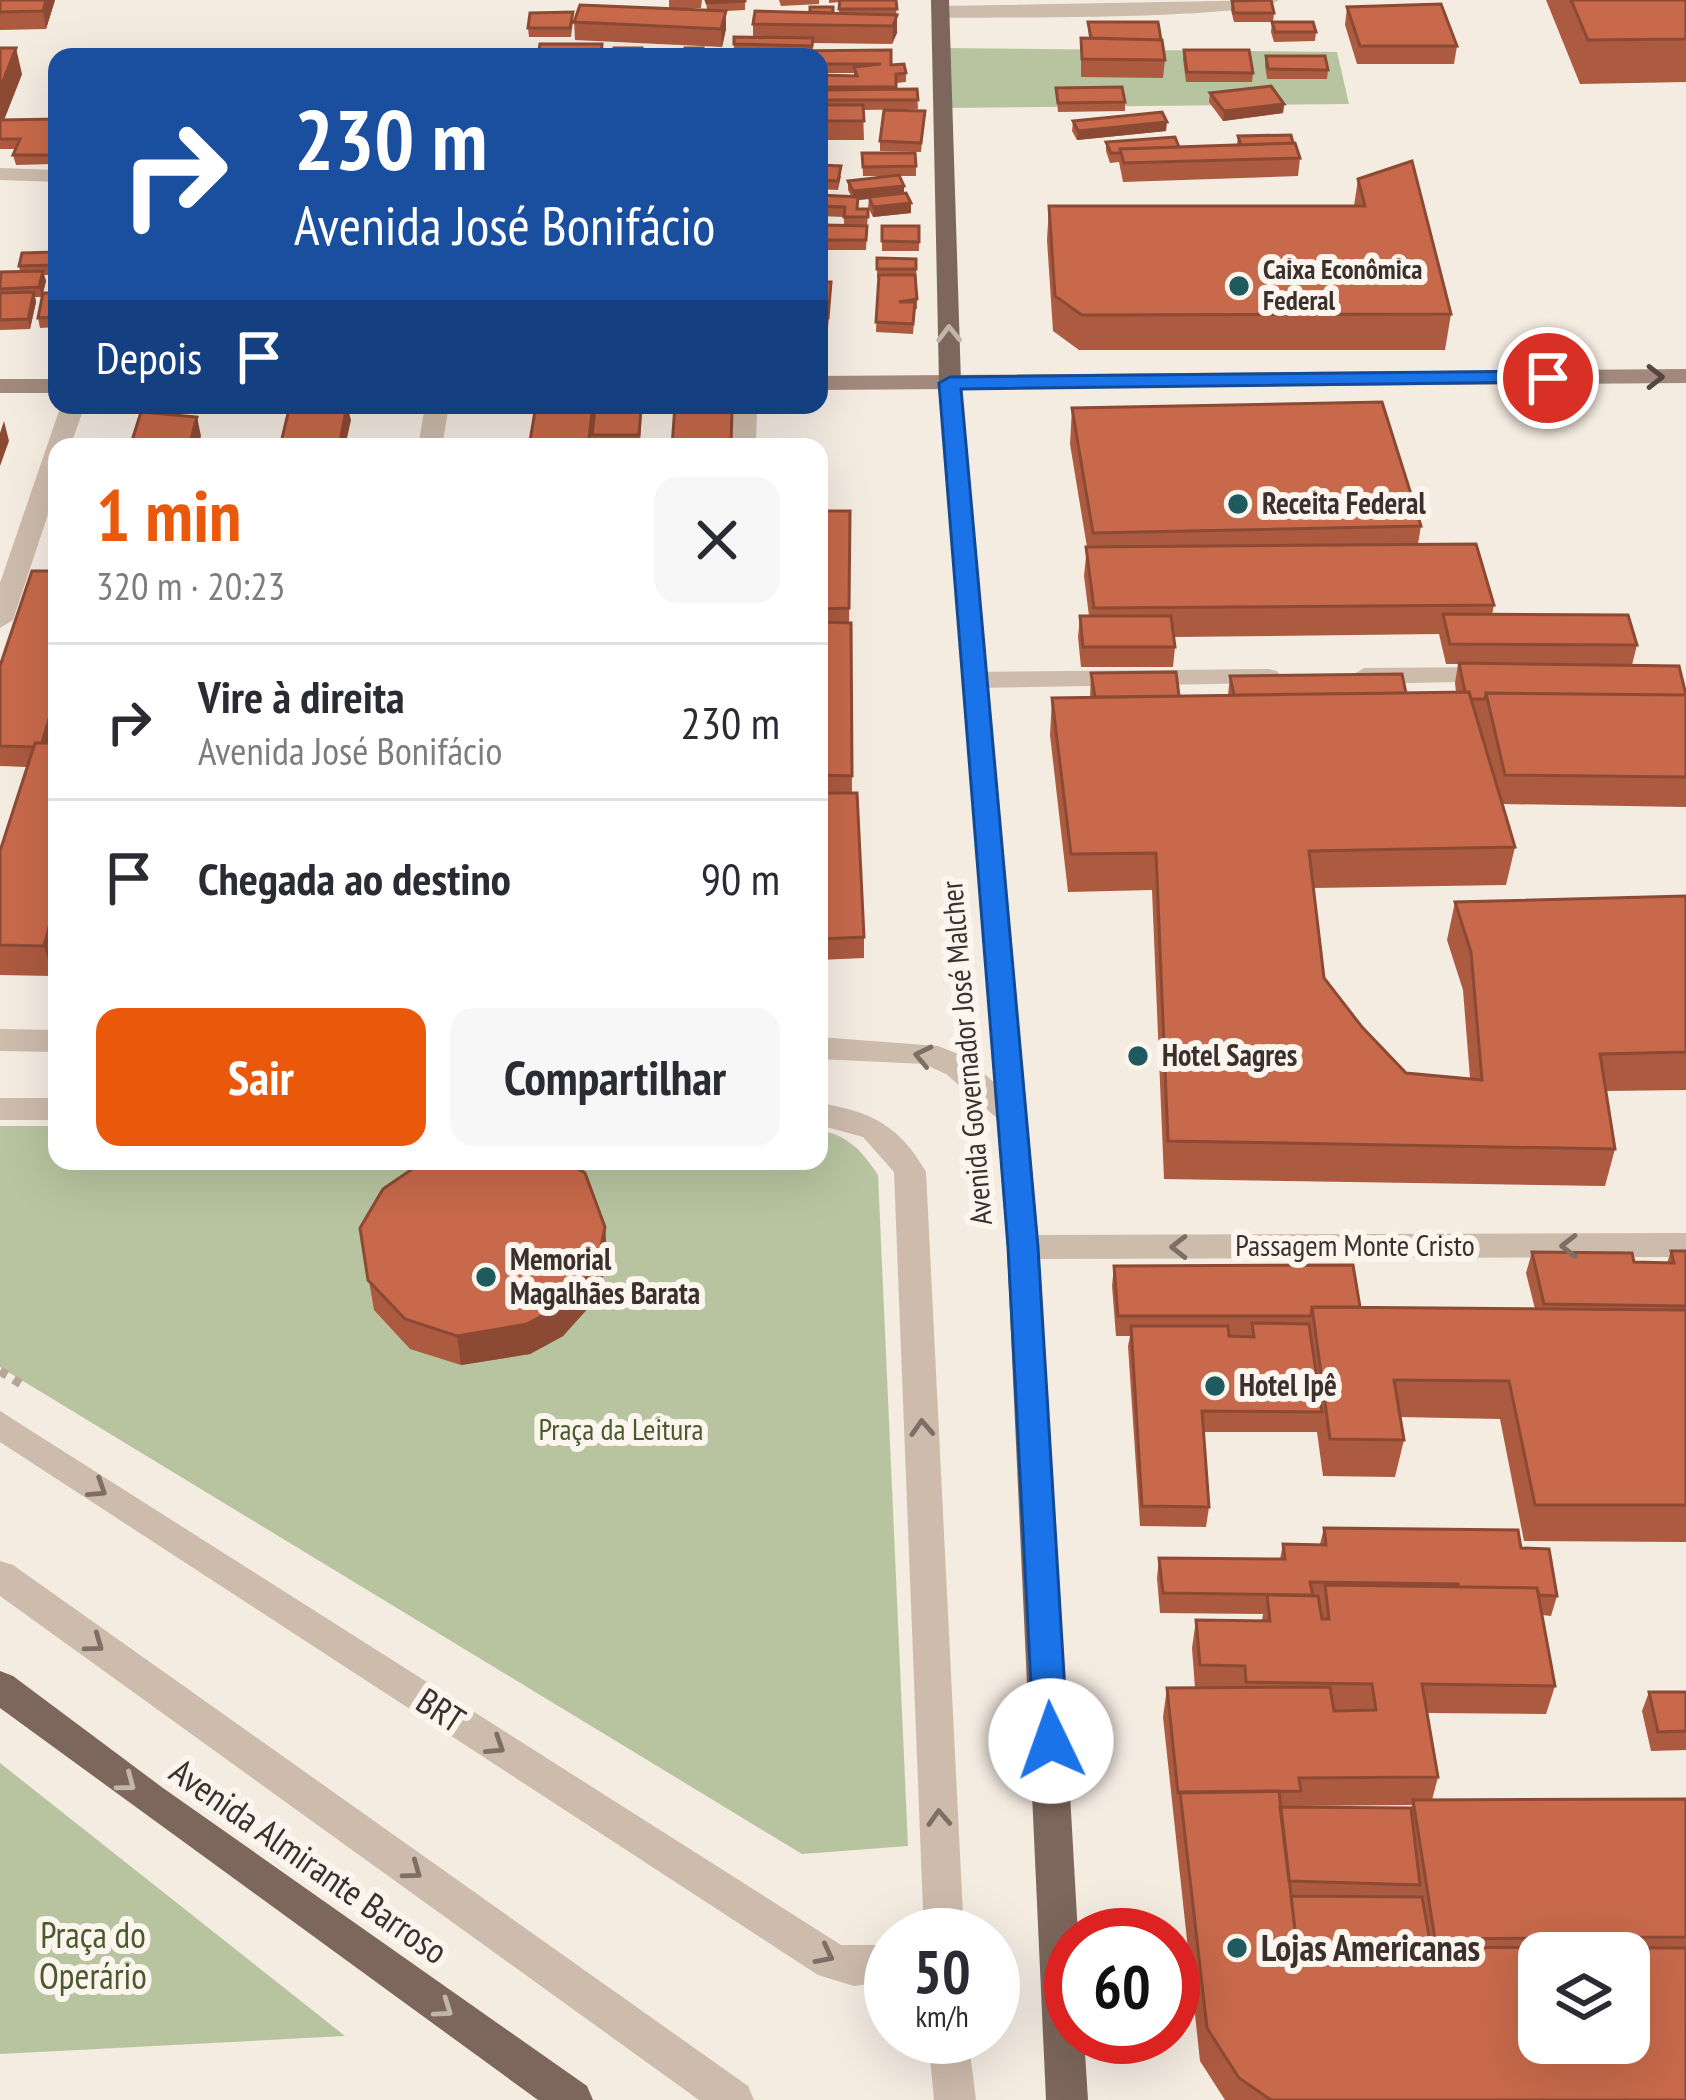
<!DOCTYPE html>
<html lang="pt">
<meta charset="utf-8">
<style>
body{margin:0;font-family:"PT Sans Narrow",sans-serif;background:#f7f7f7;color:#2b2b33;height:100vh;display:flex;flex-direction:column;font-size:45px;white-space:nowrap}
*{box-sizing:border-box;margin:0}
p{font-size:39px;color:#7c7c81}
.icon{flex:none;width:66px;height:66px;fill:none;stroke:currentColor;stroke-width:2;stroke-linecap:round;stroke-linejoin:round}
.map{position:relative;flex:1;overflow:hidden}
.panel{position:absolute;left:48px;top:438px;width:780px;height:732px;display:flex;flex-direction:column;background:#fff;border-radius:24px;box-shadow:0 12px 48px #0002}
.panel>*{flex:none}
.guide{position:absolute;left:48px;top:48px;width:780px;height:366px;border-radius:24px;box-shadow:0 12px 48px #0002;background:#1a4fa0;color:#fff;overflow:hidden}
.buttons{position:absolute;left:1518px;top:1932px;display:grid;gap:24px}
.buttons a{display:grid;place-items:center;width:132px;height:132px;border-radius:24px;background:#fff;box-shadow:0 12px 48px #0002;font-size:60px}
.speed{position:absolute;left:864px;top:1908px;display:flex;gap:24px;font-size:60px;font-weight:700;text-align:center}
.speed>*{display:grid;place-content:center;width:156px;height:156px;border-radius:50%;background:#fff;box-shadow:0 12px 48px #0002;line-height:1}
.speed small{font-size:30px;font-weight:400}
.speed .limit{border:18px solid #d22;background:#fff;color:#111}
.pin{position:absolute;display:grid;place-items:center;width:102px;height:102px;color:#fff;margin:-51px;border:6px solid #fff;border-radius:50%;box-shadow:0 3px 12px #0007}
.me{position:absolute;width:132px;margin:-66px;rotate:357deg;stroke-linejoin:round;filter:drop-shadow(0 0 9px #0008)}
.turn{display:flex;align-items:center;gap:42px;height:252px;padding:0 48px;font-size:54px}
.turn .icon{width:156px;height:156px;stroke-width:2.5}
.turn b{display:block;font-size:84px;line-height:102px}
.then{display:flex;align-items:center;height:114px;padding:0 48px;background:#0003;gap:24px;font-size:45px}
.round{display:grid;place-items:center;flex:none;width:126px;height:126px;border-radius:24px;background:#f7f7f7}
.overview{display:flex;align-items:center;justify-content:space-between;height:204px;padding:0 48px}
h1{font-size:72px;font-weight:700;line-height:90px;color:#ea580c}
.primary-button{display:flex;gap:24px;margin-top:auto;padding:24px 48px}
.primary-button a{flex:1;height:138px;border-radius:24px;background:#ea580c;color:#fff;font-size:48px;font-weight:700;line-height:138px;text-align:center}
.primary-button a+a{background:#f7f7f7;color:#2b2b33}
ul{padding:0;list-style:none}
li{display:flex;align-items:center;gap:36px;height:156px;padding:0 48px;border-top:3px solid #e1e1e2}
li div{flex:1}
li b{display:block;font-size:45px}
li em{font-style:normal}
.map>svg:first-child{display:block}
.green{fill:#b8c4a0}
.lines{fill:none;stroke-linecap:round;stroke-linejoin:round}
.path{stroke:#b9a596;stroke-width:9;stroke-dasharray:8 8;stroke-linecap:butt}
.service{fill:#cdbbac;fill-rule:evenodd}
.minor{fill:#cdbbac;fill-rule:evenodd}
.tertiary{fill:#cdbbac;fill-rule:evenodd}
.secondary{fill:#a18a7d;fill-rule:evenodd}
.primary{fill:#7d675c;fill-rule:evenodd}
.wall{fill:#ac5a40;fill-rule:evenodd}
.shaded-wall{fill:#8c4a34}
.building{fill:#c8694b;stroke:#8c4a34;stroke-width:3;fill-rule:evenodd}
.oneway{stroke:#c2b5ac}
.oneway2{stroke:#544640}
.oneway3{stroke:#7d6f65}
.route{fill:#1a73e8;stroke:#114b97;stroke-width:3}
.poi-dot{fill:#1f5a5e;stroke:#fbf5ee;stroke-width:4.5}
.labels{text-anchor:middle;stroke-width:12;stroke-linejoin:round;paint-order:stroke}
.far-poi-label{font-size:27px;font-weight:bold;fill:#3b302b;stroke:#fbf5ee;text-anchor:start}
.poi-label{font-size:30px;font-weight:bold;fill:#3b302b;stroke:#fbf5ee;text-anchor:start}
.street-label{font-size:30px;fill:#3b302b;stroke:#fbf5ee}
.park-label{font-size:30px;fill:#4a5a2e;stroke:#fbf5ee}
.near-street-label{font-size:36px;fill:#3b302b;stroke:#fbf5ee}
.near-park-label{font-size:36px;fill:#4a5a2e;stroke:#fbf5ee}
.near-poi-label{font-size:36px;font-weight:bold;fill:#3b302b;stroke:#fbf5ee;text-anchor:start}
</style>
<div class="map">
<svg width="1686" height="2100" viewBox="0 0 1686 2100">
<rect width="100%" height="100%" fill="#f4ebe1"/>
<path class="green" d="M942 48 1337 52 1349 104 943 108Z
M0 1126H57V1161H819V1130C848 1135 862 1151 878 1175L908 1846 802 1854 0 1367Z
M0 1763 345 2036 0 2054Z"/>
<g class="lines">
<path class="path" d="M0 1371 26 1387"/>
<path class="service" d="M0 168 57 170V182L0 180Z
M0 1098H57V1120H0Z
M819 1103C871 1111 900 1126 926 1172L964 1935H924L894 1172 863 1137 819 1125Z
M0 1411 841 1945H891V1981L854 1986 818 1975 0 1442Z
M0 1561 13 1565 748 2086 754 2100H699L0 1596Z
M928 2037H968L976 2100H934Z"/>
<path class="minor" d="M1279 0C1251 20 994 17 941 18L931 12 941 6Z
M61 405H85L70 447H57V487L13 620 0 628V583Z
M425 405H449L442 447H418Z
M733 405H757L756 447H732Z
M1496 667 1509 675 1505 681 1364 684 1351 676 1364 668Z
M1268 669 1277 671 1281 677 1277 683 974 688 961 680 974 672Z
M1686 1233V1257L1023 1259 1012 1256 1007 1247 1012 1238 1023 1235Z"/>
<path class="tertiary" d="M0 1029 57 1030V1052L0 1051Z
M819 1037 938 1046 968 1058 1024 1111 1020 1119H998L946 1074 924 1064 819 1059Z"/>
<path class="secondary" d="M1686 369V383L819 390V376Z
M0 379H57V393H0Z"/>
<path class="primary" d="M931 0H949L961 383 1039 1247 1078 1935H1071V2037H1084L1088 2100H1046L1007 1247 939 383Z
M0 1671 13 1676 163 1788 587 2086 593 2100H538L0 1708Z"/>
</g>
<path class="wall" d="M0 0H55L46 29 0 30Z
M669 0H702L701 8H669Z
M706 0H745V10L726 11V29L722 47 575 40 574 22 707 10Z
M779 0H819V4L781 6Z
M829 0H896L897 33 892 44 813 43V51L891 65 906 73V82L896 83V89H917L918 109 863 110 864 140H819V105H822V96H819V75L854 76V73H819V57L734 50V37H753V24L839 13 840 2 829 3Z
M1546 0H1686V82L1580 84Z
M1232 1 1274 13 1273 22H1234L1231 10Z
M1347 7 1457 46 1454 64H1357L1345 25Z
M573 22 571 37H529L528 28Z
M1088 22 1165 60 1163 78 1081 77V38H1089Z
M1272 22 1316 32 1315 41 1274 42 1271 32Z
M0 48 22 74 4 120 57 119V149L52 164 16 165 13 155 16 149H0Z
M1184 50 1253 73 1252 82H1186L1183 59Z
M1266 56 1328 70 1327 79H1267L1265 65Z
M1056 88 1125 102V111L1058 112Z
M1210 93 1284 104 1283 113 1223 121 1209 102Z
M925 111 921 152 880 151V141Z
M1073 121 1166 131 1077 140 1072 131Z
M1238 136 1293 143 1300 158 1298 176 1123 182 1119 162 1110 163 1106 151V142L1179 147 1237 145Z
M862 153 916 166V176H899L904 186V193L911 203V213L873 217 868 207 869 199 858 200V209H868L866 250H823L824 225H844V217L819 216V195L851 196 848 190V181L892 176H863Z
M819 165 841 176 838 190 819 189Z
M1358 179 1451 314 1445 350H1079L1053 331 1047 240 1049 206H1354Z
M882 226H919V251H882Z
M56 252 55 275H44L46 281 42 297H35L36 302 30 329 0 330V276L20 272 19 266Z
M877 258 916 259 917 309H915L913 334 876 332 878 278H877Z
M819 282 831 292 828 328H819Z
M57 293V327L40 328 38 318Z
M595 408 641 419 640 445H593L592 444 529 447Z
M1072 408 1421 526 1418 544 1494 605 1492 615 1637 645 1632 665 1686 691V807L1502 804 1515 847 1506 885 1314 888 1324 978 1362 1027 1406 1073 1470 1078 1463 990 1447 940 1455 902 1686 896V1090L1606 1091 1615 1149 1605 1186 1164 1179 1152 890 1068 892 1050 735 1052 698 1090 697 1091 673 1179 696 1228 695 1230 676 1406 693 1456 692 1455 683 1458 664H1446L1439 634 1173 637 1175 647 1173 667H1081L1078 637 1080 616H1089L1084 576 1087 547 1070 444Z
M819 511H850L849 623H851L852 793 864 937V958L819 960Z
M0 666 53 743H57V956L52 976 0 975V851L27 767 0 766Z
M605 1227 607 1257 599 1296 563 1336 530 1354 461 1365 410 1349 374 1310 360 1228Z
M1671 1251H1686V1542L1524 1541 1500 1419 1400 1417 1404 1440 1395 1477 1323 1476 1317 1432H1204L1209 1507 1206 1527 1140 1526 1128 1346 1130 1336H1116L1112 1286 1114 1266 1360 1307 1535 1309 1526 1273 1532 1252 1634 1262 1667 1263Z
M1324 1528 1521 1548 1557 1596 1551 1616 1542 1615 1555 1686 1546 1714 1427 1713 1438 1777 1432 1800 1686 1799V2100H1225L1200 2061 1163 1717 1167 1688H1195L1192 1648 1196 1620 1262 1621 1263 1614 1160 1613 1157 1578 1159 1558 1280 1559 1283 1544H1320ZM1412 1805 1411 1808 1297 1807 1298 1806Z
M1649 1692H1686V1750L1651 1751 1642 1711Z"/>
<path class="shaded-wall" d="M46 0H55L46 29 43 11Z
M726 11V29L722 47 721 29Z
M897 15V33L892 44 893 26Z
M16 48 22 74 0 130V89Z
M1284 104 1283 113 1223 121 1224 111Z
M1167 122 1166 131 1077 140 1078 131Z
M57 134V149L52 164 50 155Z
M904 186V195L858 200 857 218 858 200 853 201V191Z
M911 203V213L873 217V207Z
M43 271 46 281 42 297 39 287Z
M34 292 36 302 30 329 28 319Z
M347 405 351 420 345 447H339Z
M197 417 201 436 198 447H189Z
M4 421 9 441 0 466V433Z
M57 692V729L46 768 41 748Z
M57 897V956L52 976 44 946Z
M605 1227 607 1257 599 1296 563 1336 530 1354 461 1365 457 1336Z"/>
<path class="building" d="M0 0H46L43 11 0 12Z
M706 0H745V1L707 3Z
M840 0H896L897 9H839Z
M1271 0 1274 13H1234L1232 1Z
M1571 0H1686V39L1588 40Z
M1441 4 1457 46H1360L1347 7Z
M580 5 726 11 721 29 574 22Z
M810 7H833V13L810 12Z
M755 11 897 15 893 26 753 24Z
M573 12 570 28H528L530 13Z
M1088 22H1158L1161 40 1091 38Z
M1272 22H1313L1316 32H1275Z
M734 37 813 38 812 46 734 44Z
M1081 38 1162 40 1165 60 1082 59Z
M540 44H602L601 56H538Z
M0 48H16L0 89Z
M614 48H642V57H613Z
M685 48H703L702 57H684Z
M783 50V57H706V51Z
M891 50V65L904 64 906 73 896 74V87H819V75L857 76 854 67 881 64H819V57H790V51Z
M1184 50H1249L1253 73 1187 72Z
M1266 56H1325L1328 70 1268 69Z
M1271 86 1284 104 1224 111 1210 93Z
M1122 87 1125 102 1058 103 1056 88Z
M917 89 918 100H822V90Z
M819 105H863L864 121H819Z
M884 110 925 111 921 143 880 141Z
M1162 112 1167 122 1078 131 1073 121Z
M57 119V134L50 155H13L20 139H0V120Z
M1291 135 1293 143 1241 145 1238 136Z
M1175 137 1179 147 1120 149 1121 153H1111L1106 142Z
M1295 143 1300 158 1124 163 1120 149Z
M862 153H915L916 166 863 167Z
M1412 161 1451 314 1082 315 1055 296 1049 206H1365L1358 179Z
M819 165 841 166 838 181 819 180Z
M899 175 904 186 853 191 848 181Z
M906 193 911 203 873 207 869 197Z
M819 195 858 197 857 209H868V217H844L845 207 819 206Z
M824 225 867 226 866 240H823Z
M882 226H919V242L882 241Z
M56 252 53 265 19 266 22 253Z
M877 258 916 259V269H877Z
M43 271 39 287 0 289 1 272Z
M879 275H915L917 299 899 302H915L913 324 876 322Z
M819 282H831L828 318H819Z
M34 292 28 319 0 320V293Z
M43 293H57V317L38 318Z
M1382 402 1421 526 1093 533 1072 408Z
M290 405H347L339 447H280Z
M536 405H593L588 447H529Z
M675 405 732 408 731 447H672Z
M595 408 641 409 639 435H592Z
M141 412 197 417 189 447H130Z
M819 511H850L849 608 819 609Z
M1476 544 1494 605 1094 608 1086 547Z
M32 571H57V692L42 743H35L34 747 0 746V666Z
M1443 614 1628 615 1637 645 1450 644Z
M1080 616H1171L1175 647H1083Z
M819 622 851 623 852 776 819 775Z
M1459 663 1679 666 1686 695 1486 693 1485 699H1471L1469 692H1465Z
M1176 672 1179 696 1095 697 1091 673Z
M1402 674 1406 693 1234 695 1230 676Z
M1469 692 1515 847 1309 851 1324 978 1362 1027 1406 1073 1482 1080 1471 952 1455 902 1686 896V1052L1600 1054 1615 1149 1168 1141 1156 853 1071 854 1052 698Z
M1486 693 1686 695V777L1505 775Z
M35 743H57V897L44 946 0 945V851Z
M819 793H857L864 937 819 939Z
M424 1161H565L585 1173 605 1227 597 1266 560 1306 527 1324 457 1336 405 1319 368 1280 360 1228 383 1189Z
M1671 1251H1686V1306L1544 1304 1532 1252 1632 1253 1634 1262 1674 1263Z
M1353 1265 1360 1307H1312L1311 1316H1118L1114 1266Z
M1312 1307 1686 1310V1505H1535L1509 1381 1394 1380 1404 1440 1330 1439Z
M1252 1323 1309 1324 1322 1412 1202 1411 1209 1507 1142 1506 1131 1326H1228L1229 1336 1254 1337Z
M1324 1528 1518 1530 1521 1548 1549 1549 1557 1596 1539 1595 1537 1588 1458 1587V1584L1310 1582 1313 1595 1163 1593 1159 1558 1285 1559 1283 1544 1326 1545Z
M1325 1585 1537 1588 1555 1686 1422 1684 1438 1777 1299 1778 1301 1791 1178 1793 1167 1688 1330 1687 1334 1711 1376 1710 1372 1684 1246 1682 1245 1666 1200 1665 1196 1620 1270 1621 1267 1595 1318 1596 1322 1619H1329Z
M1649 1692H1686V1731L1658 1732Z
M1279 1791 1297 1947 1686 1948V2100H1271L1239 2078 1207 2028 1180 1792ZM1539 1953H1629V2043H1539Z
M1686 1799V1937L1435 1939 1413 1800Z
M1280 1807 1411 1808 1420 1885 1289 1881Z
M1291 1896 1422 1897 1431 1947H1297Z"/>
<defs><path id="oneway-chevron" d="M-2-3.5L2.5 0L-2 3.5" fill="none" stroke-width="1.6" stroke-linecap="round" stroke-linejoin="round" transform="scale(3)"/></defs>
<g class="oneway">
<use href="#oneway-chevron" transform="translate(949 334) rotate(-91)"/>
<use href="#oneway-chevron" transform="translate(127 1783) rotate(37)"/>
<use href="#oneway-chevron" transform="translate(444 2009) rotate(35)"/>
</g>
<use class="oneway2" href="#oneway-chevron" transform="translate(1655 377)"/>
<g class="oneway3">
<use href="#oneway-chevron" transform="translate(923 1056) rotate(-168)"/>
<use href="#oneway-chevron" transform="translate(1569 1246) rotate(180)"/>
<use href="#oneway-chevron" transform="translate(1179 1247) rotate(180)"/>
<use href="#oneway-chevron" transform="translate(922 1428) rotate(-93)"/>
<use href="#oneway-chevron" transform="translate(98 1489) rotate(33)"/>
<use href="#oneway-chevron" transform="translate(95 1644) rotate(36)"/>
<use href="#oneway-chevron" transform="translate(496 1746) rotate(33)"/>
<use href="#oneway-chevron" transform="translate(939 1818) rotate(-93)"/>
<use href="#oneway-chevron" transform="translate(413 1871) rotate(36)"/>
<use href="#oneway-chevron" transform="translate(825 1955) rotate(27)"/>
</g>
<path class="route" d="M1548 371 1555 373V382L961 389 1038 1247 1068 1741 1063 1751 1051 1755 1039 1751 1034 1741 1008 1247 939 383 950 377Z"/>
<g class="poi-dot">
<circle cx="1239" cy="286" r="12"/>
<circle cx="1238" cy="504" r="12"/>
<circle cx="1138" cy="1056" r="12"/>
<circle cx="486" cy="1277" r="12"/>
<circle cx="1215" cy="1386" r="12"/>
<circle cx="1237" cy="1948" r="12"/>
</g>
<g class="labels">
<g class="far-poi-label">
<text x="1263" y="279">Caixa Econômica<tspan x="1263" dy="31">Federal</tspan></text>
</g>
<g class="poi-label">
<text x="1262" y="514">Receita Federal</text>
<text x="1162" y="1066">Hotel Sagres</text>
<text x="510" y="1270">Memorial<tspan x="510" dy="34">Magalhães Barata</tspan></text>
<text x="1239" y="1396">Hotel Ipê</text>
</g>
<g class="street-label">
<text transform="translate(967 1053) rotate(-95)" y="10">Avenida Governador José Malcher</text>
<text x="1355" y="1256">Passagem Monte Cristo</text>
</g>
<g class="park-label">
<text x="621" y="1440">Praça da Leitura</text>
</g>
<g class="near-street-label">
<text transform="translate(441 1710) rotate(33)" y="13">BRT</text>
<text transform="translate(309 1861) rotate(35)" y="13">Avenida Almirante Barroso</text>
</g>
<g class="near-park-label">
<text x="93" y="1948">Praça do<tspan x="93" dy="41">Operário</tspan></text>
</g>
<g class="near-poi-label">
<text x="1261" y="1961">Lojas Americanas</text>
</g>
</g>
</svg>
<div class="buttons">
<a><svg class="icon" aria-label="layers" viewBox="0 0 24 24"><path d="M12 4l9 5-9 5-9-5zM3 14l9 5 9-5"/></svg></a>
</div>
<div class="speed"><div>50<small>km/h</small></div><div class="limit">60</div></div>
<div class="pin" style="left:1548px;top:378px;background:#d93025"><svg class="icon" aria-label="arrive" viewBox="0 0 24 24"><path d="M6 21V4h12l-3 4 3 4H6"/></svg></div>
<svg class="me" style="left:1051px;top:1741px" viewBox="-20 -20 40 40"><circle r="19" fill="#fff"/><path d="M0-13L10 11 0 6-10 11z" fill="#1a73e8"/></svg>
<div class="guide">
<div class="turn"><svg class="icon" aria-label="right" viewBox="0 0 24 24"><path d="M7 20v-9h11M14 6l5 5-5 5"/></svg><div><b>230 m</b>Avenida José Bonifácio</div></div>
<div class="then">Depois<svg class="icon" aria-label="arrive" viewBox="0 0 24 24"><path d="M6 21V4h12l-3 4 3 4H6"/></svg></div>
</div>
<section class="panel">
<div class="overview"><div><h1>1 min</h1><p>320 m · 20:23</p></div><a class="round"><svg class="icon" aria-label="close" viewBox="0 0 24 24"><path d="M6 6l12 12M18 6L6 18"/></svg></a></div>
<ul>
<li><svg class="icon" aria-label="right" viewBox="0 0 24 24"><path d="M7 20v-9h11M14 6l5 5-5 5"/></svg><div><b>Vire à direita</b><p>Avenida José Bonifácio</p></div><em>230 m</em></li>
<li><svg class="icon" aria-label="arrive" viewBox="0 0 24 24"><path d="M6 21V4h12l-3 4 3 4H6"/></svg><div><b>Chegada ao destino</b></div><em>90 m</em></li>
</ul>
<div class="primary-button"><a>Sair</a><a>Compartilhar</a></div>
</section>
</div>
